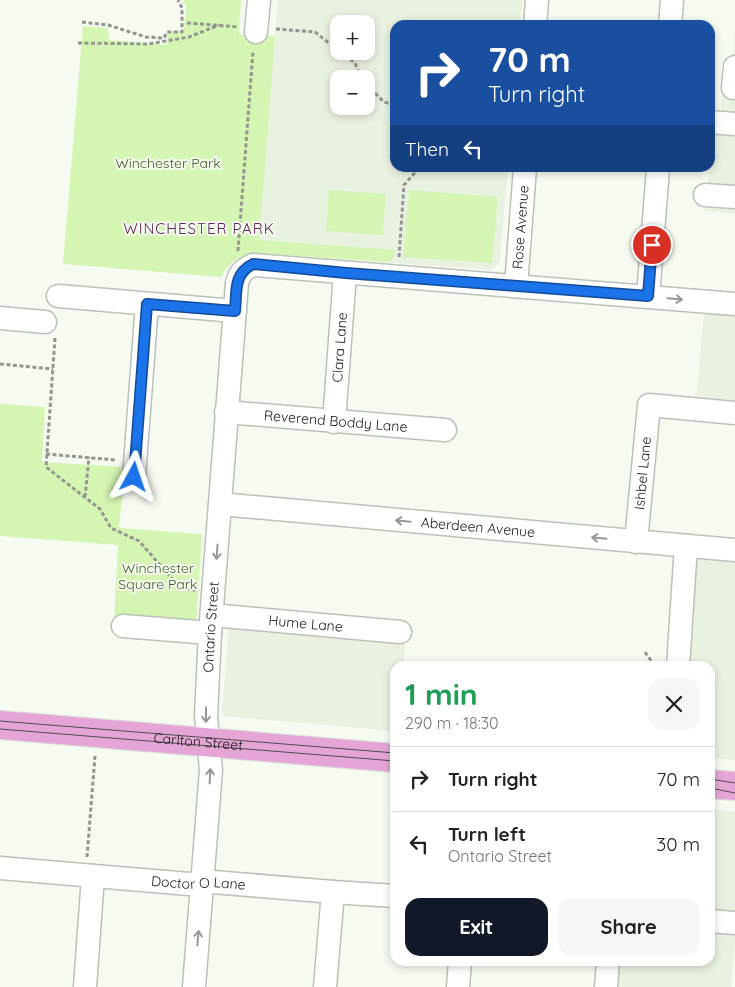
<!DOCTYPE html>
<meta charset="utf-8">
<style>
body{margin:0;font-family:Quicksand,sans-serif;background:#f6f6f6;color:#222;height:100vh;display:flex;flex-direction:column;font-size:19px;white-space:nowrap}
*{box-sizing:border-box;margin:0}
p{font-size:16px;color:#767676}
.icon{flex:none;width:28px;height:28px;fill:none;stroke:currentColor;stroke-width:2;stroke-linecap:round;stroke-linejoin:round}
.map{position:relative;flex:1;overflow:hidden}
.details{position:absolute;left:390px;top:661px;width:325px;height:305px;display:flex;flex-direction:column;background:#fff;border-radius:15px;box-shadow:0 2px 8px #0003}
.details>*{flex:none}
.banner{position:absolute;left:390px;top:20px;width:325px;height:152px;border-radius:15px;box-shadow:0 2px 8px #0003;background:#1a4fa0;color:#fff;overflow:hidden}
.buttons{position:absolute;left:330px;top:15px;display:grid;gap:10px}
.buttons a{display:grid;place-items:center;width:45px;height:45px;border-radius:10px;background:#fff;box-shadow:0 2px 8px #0003;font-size:25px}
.pin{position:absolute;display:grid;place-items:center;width:42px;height:42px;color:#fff;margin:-21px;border:2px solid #fff;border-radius:50%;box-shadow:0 1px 5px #0007}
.me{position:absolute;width:55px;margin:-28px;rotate:5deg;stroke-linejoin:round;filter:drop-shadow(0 0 4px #0008)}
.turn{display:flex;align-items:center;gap:18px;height:105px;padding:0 15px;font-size:22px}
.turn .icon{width:65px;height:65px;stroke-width:2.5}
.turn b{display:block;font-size:35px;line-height:42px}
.then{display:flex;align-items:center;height:48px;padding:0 15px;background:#0003;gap:10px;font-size:19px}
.round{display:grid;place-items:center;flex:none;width:52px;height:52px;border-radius:15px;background:#f6f6f6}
.summary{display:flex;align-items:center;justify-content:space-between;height:85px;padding:0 15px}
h1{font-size:30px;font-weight:700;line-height:38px;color:#1e9e55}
.button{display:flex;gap:10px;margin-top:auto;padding:10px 15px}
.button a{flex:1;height:58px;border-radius:15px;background:#111827;color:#fff;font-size:20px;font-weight:700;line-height:58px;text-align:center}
.button a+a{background:#f6f6f6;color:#222}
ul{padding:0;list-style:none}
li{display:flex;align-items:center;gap:15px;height:65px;padding:0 15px;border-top:1px solid #e0e0e0}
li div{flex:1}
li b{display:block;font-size:19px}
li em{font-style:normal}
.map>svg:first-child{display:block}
.built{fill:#e9f1e1;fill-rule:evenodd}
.green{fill:#d5f5b2}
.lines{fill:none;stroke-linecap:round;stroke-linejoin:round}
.minor-casing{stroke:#bcc1b8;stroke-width:25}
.major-casing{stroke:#dadada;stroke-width:30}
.path{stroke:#93968f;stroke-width:3;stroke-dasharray:4 2.5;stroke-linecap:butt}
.minor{stroke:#fff;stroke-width:22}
.major{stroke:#e5a6d7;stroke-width:28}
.tram{stroke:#4c4f4a;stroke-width:1}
.oneway{stroke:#979896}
.route-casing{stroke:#114b97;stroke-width:12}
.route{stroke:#1a73e8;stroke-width:9}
.labels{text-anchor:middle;stroke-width:4;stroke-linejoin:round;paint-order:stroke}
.park-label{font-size:14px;fill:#435c21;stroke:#f6fbf1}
.street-label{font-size:14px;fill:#171916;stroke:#f6fbf1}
.neighbourhood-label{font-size:15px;letter-spacing:1px;fill:#5f2752;stroke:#f6fbf1}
</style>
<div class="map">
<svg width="735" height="987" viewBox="0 0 735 987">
<rect width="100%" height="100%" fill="#f6fbf1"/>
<path class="built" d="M278 0H522L520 25H395V168H508L500 260 498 265 492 270 257 253ZM339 24H366V51H339ZM339 79H366V106H339Z
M735 29V214L705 211 714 114H721L724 66H732Z
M704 313 735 316V404L696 400Z
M677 556 735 560V760L710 758V666H657L669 660Z
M229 620 406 638 403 666H395V731L224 716 222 711Z
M710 809 735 812V941L731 987H601L603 961H710Z"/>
<path class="green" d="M184 0H241L239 35 275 36 259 240 395 250 394 257 388 262 257 253C241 254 228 262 221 277L63 264 83 26 108 28 109 40 167 45 168 33 184 30 186 4H183Z
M329 190 386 194 383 235 326 231Z
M409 190 498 197 492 263 403 257Z
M0 404 45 407 42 462 125 467 119 528 202 534 196 628 114 621 118 545 0 536Z"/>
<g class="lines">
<g class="minor-casing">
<g id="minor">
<path d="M535 25 537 0"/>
<path d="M670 25 672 0"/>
<path d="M256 32 259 0"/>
<path d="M733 88 735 67"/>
<path d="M710 122 735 124"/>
<path d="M705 195 735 197"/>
<path id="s1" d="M516 286 525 168"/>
<path d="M58 296 235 311"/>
<path d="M648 296 658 168"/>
<path d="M0 318 45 322"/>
<path id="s2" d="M226 412 445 430"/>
<path id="s3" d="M334 422 345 273"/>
<path d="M134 477 147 304"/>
<path id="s4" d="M220 504 735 550"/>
<path id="s5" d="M636 542 649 405 735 413"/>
<path id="s6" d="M212 615 400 632"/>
<path d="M123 626 210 633"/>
<path d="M678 666 686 546"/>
<path id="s7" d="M0 868 189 884 213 882 333 892 395 896"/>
<path d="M710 921 735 923"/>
<path d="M85 987 93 876"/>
<path id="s8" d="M194 987 211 770 206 716 210 633 237 283C240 272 244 269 253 265L735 304"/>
<path d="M325 987 333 892"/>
<path d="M458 987 460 961"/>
<path d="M606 987 608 961"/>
</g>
</g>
<g class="major-casing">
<g id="major">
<path id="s9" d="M0 725 395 758"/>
<path d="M710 784 735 786"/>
</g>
</g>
<path class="path" d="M82 22 108 25 146 37 164 38 167 32H182V8L178 0
M187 23 238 27
M276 29 315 32 339 51
M78 43 148 44 189 37 219 25
M340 51 355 63 361 79
M366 84 384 102 395 105
M238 251 253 51
M399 257 404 185 419 168
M55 338 46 467 100 509 111 528 139 541 181 589 196 590
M0 364 53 369
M46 454 116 460
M85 497 89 457
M645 652 655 666
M87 857 95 756"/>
<use href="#minor" class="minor"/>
<use href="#major" class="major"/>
<path class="tram" d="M0 721 395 753
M0 729 395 761
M710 779 735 783
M710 788 735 793"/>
</g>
<defs><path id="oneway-shaft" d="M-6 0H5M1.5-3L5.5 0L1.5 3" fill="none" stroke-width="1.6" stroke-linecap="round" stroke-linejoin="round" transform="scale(1.25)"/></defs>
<g class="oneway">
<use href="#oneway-shaft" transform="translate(675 299) rotate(5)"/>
<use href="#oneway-shaft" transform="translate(403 521) rotate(-175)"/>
<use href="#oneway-shaft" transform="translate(599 538) rotate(-175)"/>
<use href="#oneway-shaft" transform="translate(217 552) rotate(94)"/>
<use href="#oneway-shaft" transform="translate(206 715) rotate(90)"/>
<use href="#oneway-shaft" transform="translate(210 776) rotate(-87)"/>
<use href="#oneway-shaft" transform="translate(198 938) rotate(-85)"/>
</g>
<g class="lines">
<g class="route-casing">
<path id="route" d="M134 477 147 304 235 311C237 292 233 274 253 264L346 273 648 296 652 245"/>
</g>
<use href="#route" class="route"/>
</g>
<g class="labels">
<g class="park-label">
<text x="168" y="168">Winchester Park</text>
<text x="158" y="573">Winchester<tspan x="158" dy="16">Square Park</tspan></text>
</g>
<g class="street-label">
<text dy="5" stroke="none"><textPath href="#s1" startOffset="59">Rose Avenue</textPath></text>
<text dy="5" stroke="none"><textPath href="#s3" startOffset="75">Clara Lane</textPath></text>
<text dy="5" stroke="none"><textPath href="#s2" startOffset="110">Reverend Boddy Lane</textPath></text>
<text dy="5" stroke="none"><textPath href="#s5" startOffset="69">Ishbel Lane</textPath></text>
<text dy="5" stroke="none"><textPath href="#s4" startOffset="259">Aberdeen Avenue</textPath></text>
<text dy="5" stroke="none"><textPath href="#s6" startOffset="94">Hume Lane</textPath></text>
<text dy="5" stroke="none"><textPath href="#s8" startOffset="361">Ontario Street</textPath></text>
<text dy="5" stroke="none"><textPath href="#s9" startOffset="199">Carlton Street</textPath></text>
<text dy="5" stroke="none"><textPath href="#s7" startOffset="199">Doctor O Lane</textPath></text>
</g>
<g class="neighbourhood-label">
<text x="199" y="234">WINCHESTER PARK</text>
</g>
</g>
</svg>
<div class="buttons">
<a>+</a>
<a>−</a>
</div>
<div class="pin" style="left:652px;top:245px;background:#d93025"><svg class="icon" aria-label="arrive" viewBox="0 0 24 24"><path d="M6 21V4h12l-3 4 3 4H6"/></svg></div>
<svg class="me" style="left:134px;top:477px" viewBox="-20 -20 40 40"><path d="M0-17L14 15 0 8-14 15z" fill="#1a73e8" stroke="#fff" stroke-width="4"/></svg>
<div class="banner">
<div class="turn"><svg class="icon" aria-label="right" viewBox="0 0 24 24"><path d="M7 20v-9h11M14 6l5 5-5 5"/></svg><div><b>70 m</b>Turn right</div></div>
<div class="then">Then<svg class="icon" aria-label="left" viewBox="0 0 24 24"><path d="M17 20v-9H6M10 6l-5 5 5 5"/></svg></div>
</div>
<section class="details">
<div class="summary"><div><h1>1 min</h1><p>290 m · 18:30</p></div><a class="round"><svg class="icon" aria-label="close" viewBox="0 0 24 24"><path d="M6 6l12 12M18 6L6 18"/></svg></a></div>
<ul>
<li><svg class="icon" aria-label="right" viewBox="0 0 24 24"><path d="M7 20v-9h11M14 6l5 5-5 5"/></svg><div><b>Turn right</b></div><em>70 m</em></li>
<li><svg class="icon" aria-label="left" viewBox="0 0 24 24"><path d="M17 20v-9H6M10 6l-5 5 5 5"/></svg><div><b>Turn left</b><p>Ontario Street</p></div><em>30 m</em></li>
</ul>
<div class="button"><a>Exit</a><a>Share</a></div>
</section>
</div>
